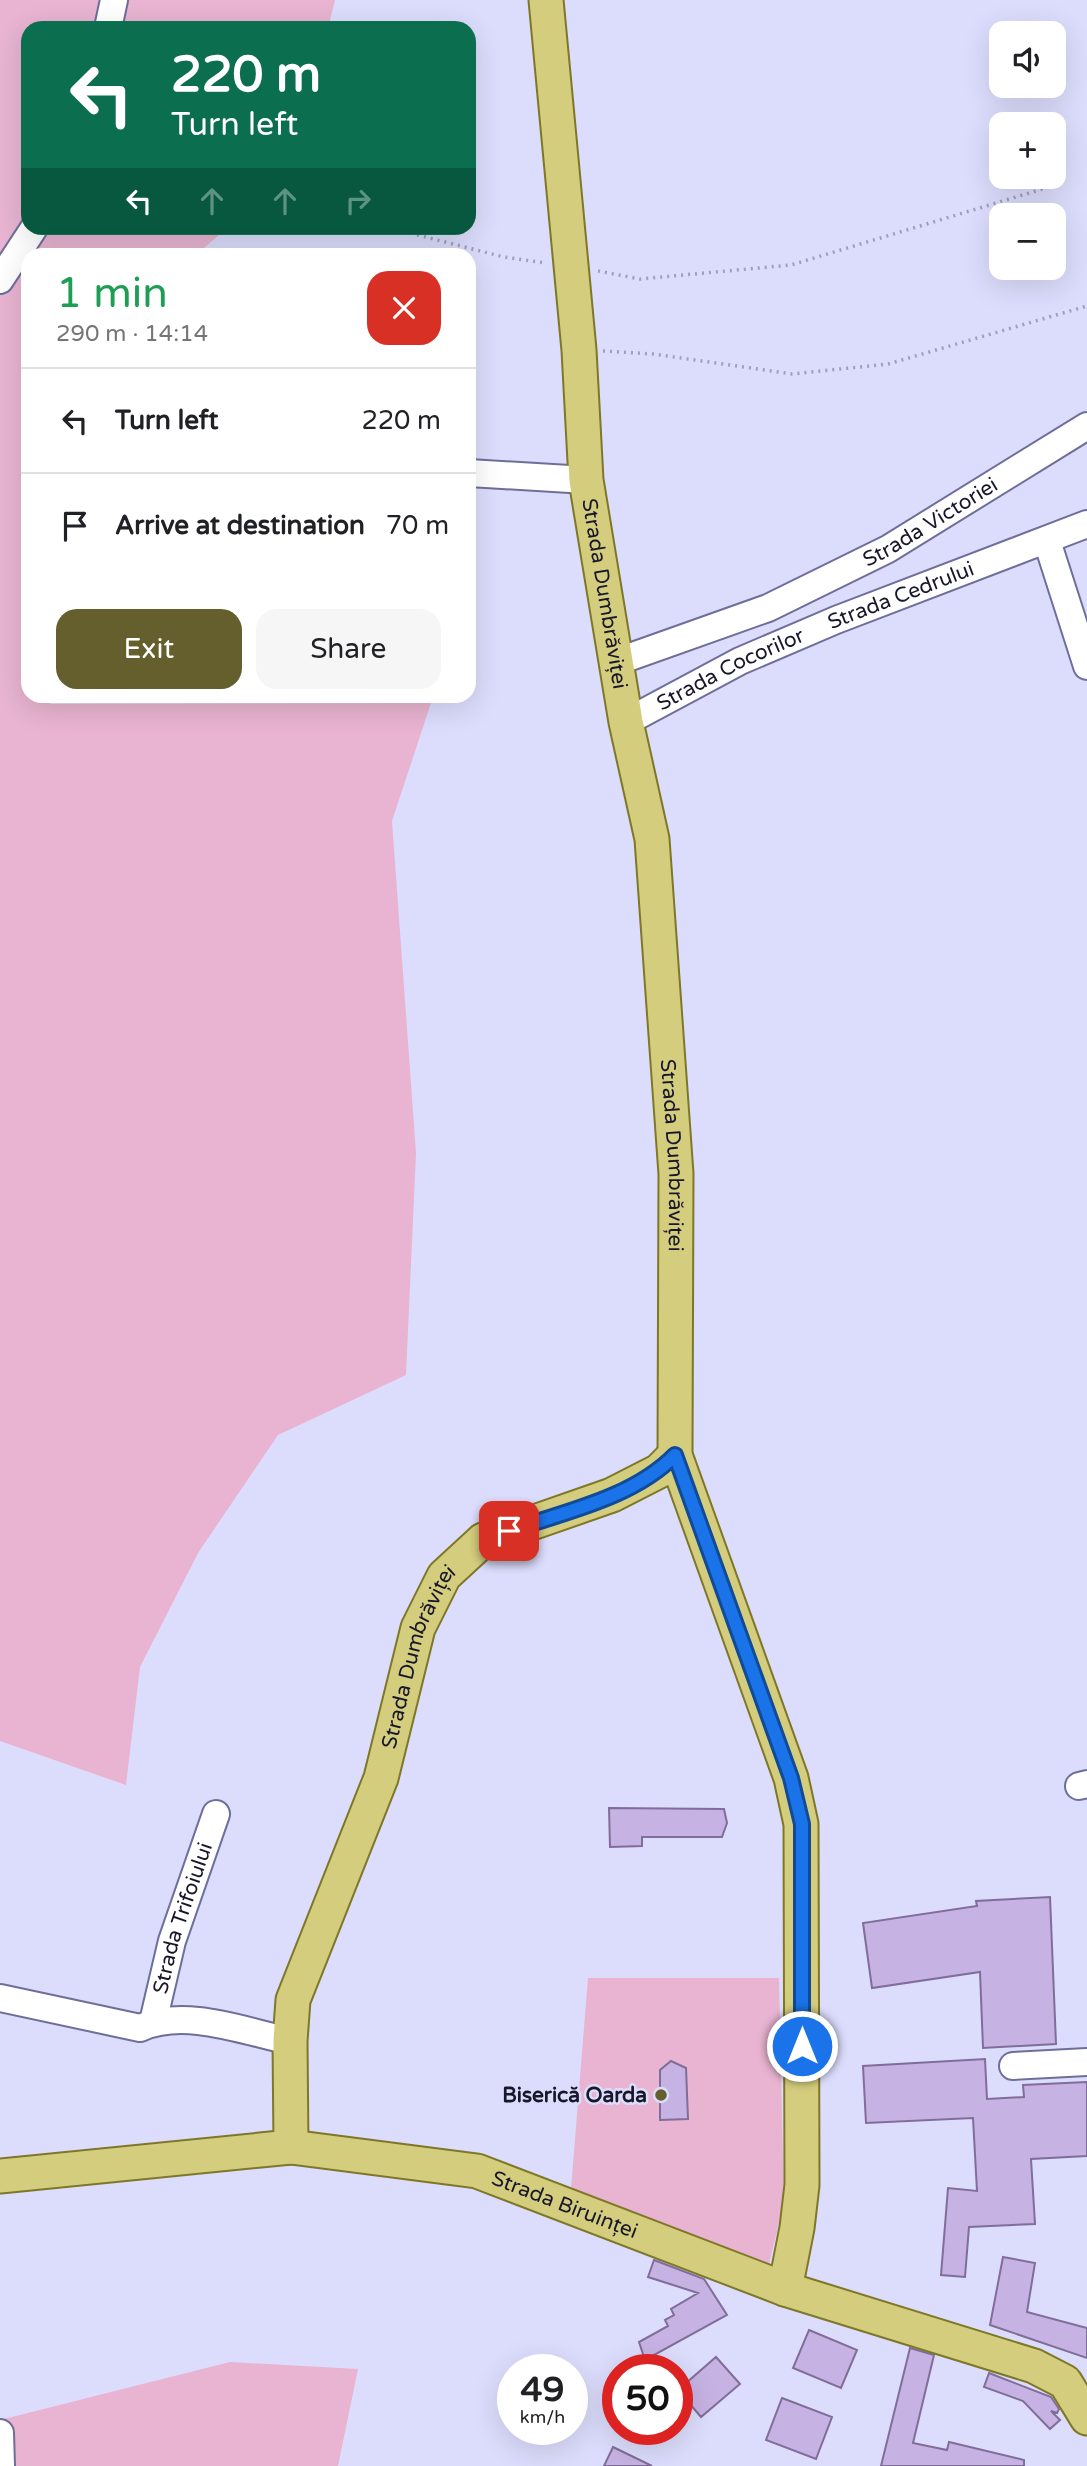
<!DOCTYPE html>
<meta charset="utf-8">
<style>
body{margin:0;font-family:"Varela Round",sans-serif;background:#f6f6f6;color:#202124;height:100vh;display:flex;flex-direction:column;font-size:26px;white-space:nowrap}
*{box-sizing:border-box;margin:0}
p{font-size:23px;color:#757577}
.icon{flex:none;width:38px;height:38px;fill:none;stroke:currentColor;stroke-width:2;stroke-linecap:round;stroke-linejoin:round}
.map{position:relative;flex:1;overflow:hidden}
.sheet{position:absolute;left:21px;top:248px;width:455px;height:455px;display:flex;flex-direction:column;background:#fff;border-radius:21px;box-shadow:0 7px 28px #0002}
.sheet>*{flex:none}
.guide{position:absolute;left:21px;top:21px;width:455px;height:214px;border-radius:21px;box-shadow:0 7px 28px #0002;background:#0b6e4f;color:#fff;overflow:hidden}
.tools{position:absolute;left:989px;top:21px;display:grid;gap:14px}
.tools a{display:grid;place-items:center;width:77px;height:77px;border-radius:14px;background:#fff;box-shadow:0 7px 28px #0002;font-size:35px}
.speed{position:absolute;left:497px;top:2354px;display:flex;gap:14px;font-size:35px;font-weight:700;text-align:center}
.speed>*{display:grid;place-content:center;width:91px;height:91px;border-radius:50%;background:#fff;box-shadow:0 7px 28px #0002;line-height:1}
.speed small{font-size:18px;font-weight:400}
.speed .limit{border:10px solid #d22;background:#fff;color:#111}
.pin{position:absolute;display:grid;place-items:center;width:60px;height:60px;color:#fff;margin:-30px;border-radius:14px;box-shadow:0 4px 10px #0006}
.me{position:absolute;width:77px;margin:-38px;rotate:0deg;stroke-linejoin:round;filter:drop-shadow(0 0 5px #0008)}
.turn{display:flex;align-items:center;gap:24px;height:147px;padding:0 35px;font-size:32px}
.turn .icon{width:91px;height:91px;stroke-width:2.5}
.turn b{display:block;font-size:49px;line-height:60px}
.lanes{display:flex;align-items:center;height:66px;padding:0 35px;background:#0003;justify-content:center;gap:35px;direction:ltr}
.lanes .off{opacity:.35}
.round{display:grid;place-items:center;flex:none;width:74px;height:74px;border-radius:21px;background:#f6f6f6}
.headline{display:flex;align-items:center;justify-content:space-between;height:119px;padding:0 35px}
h1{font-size:42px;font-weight:600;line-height:52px;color:#1e9e55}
.cta{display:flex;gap:14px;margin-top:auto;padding:14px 35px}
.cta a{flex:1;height:80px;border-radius:21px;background:#645f2c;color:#fff;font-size:28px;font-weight:600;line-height:80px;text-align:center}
.cta a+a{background:#f6f6f6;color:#202124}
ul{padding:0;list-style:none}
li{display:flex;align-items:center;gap:21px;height:105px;padding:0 35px;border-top:2px solid #e0e0e0}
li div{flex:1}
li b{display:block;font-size:26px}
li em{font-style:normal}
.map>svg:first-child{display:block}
.green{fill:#e8b4d1}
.building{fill:#c7b3e3;stroke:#806d99;stroke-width:2}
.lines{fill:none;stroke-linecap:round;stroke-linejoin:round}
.minor-casing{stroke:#6e6e9b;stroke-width:30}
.major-casing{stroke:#7f7728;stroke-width:37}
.path{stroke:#9f9fba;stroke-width:3.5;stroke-dasharray:2 5;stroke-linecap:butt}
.minor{stroke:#fff;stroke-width:26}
.major{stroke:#d4cd7e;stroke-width:33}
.route-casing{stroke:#114b97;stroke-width:18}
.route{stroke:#1a73e8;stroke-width:12}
.poi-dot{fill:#645f2c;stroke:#dcddfc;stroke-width:2.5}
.labels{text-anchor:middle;stroke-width:5;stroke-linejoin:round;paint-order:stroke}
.street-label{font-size:21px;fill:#181729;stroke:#dcddfc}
.poi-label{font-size:21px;font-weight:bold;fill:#181729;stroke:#dcddfc;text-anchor:end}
</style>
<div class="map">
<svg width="1087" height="2466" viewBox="0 0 1087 2466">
<rect width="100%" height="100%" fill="#dcddfc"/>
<path class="green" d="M0 0H335L328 28H28V228H227L196 255 28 256V696L51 697 50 704 431 703 392 821 416 1153 406 1375 278 1435 198 1553 140 1667 126 1785 0 1741Z
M588 1978H779L784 2203 769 2264 571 2189Z
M230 2362 358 2369 338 2466H0V2420Z"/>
<path class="building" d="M609 1808 724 1809 727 1823 722 1837H642V1846L610 1847Z
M1050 1897 1056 2044 983 2048 980 1972 872 1988 863 1923 977 1906 976 1901Z
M985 2059 987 2099 1024 2097 1023 2085 1087 2082V2156L1031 2159 1035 2224 969 2227 965 2277 941 2275 948 2188 977 2191 973 2118 866 2123 863 2066Z
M671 2061 686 2068 688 2119 660 2120V2070Z
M1003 2257 1035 2263 1027 2312 1087 2328V2358L990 2325Z
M654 2260 704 2279 727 2315 645 2360 639 2342 668 2326 665 2320 674 2315 671 2309 698 2293 648 2277Z
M809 2330 857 2350 841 2388 793 2368Z
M910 2348 934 2355 913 2443 947 2450 949 2442 1024 2460V2466H881Z
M716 2357 740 2384 701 2417 678 2390Z
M989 2373 1051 2397 1059 2409 1057 2413 1051 2411 1060 2420 1050 2429 1023 2401 984 2387Z
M782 2398 832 2417 816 2459 766 2440Z
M613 2447 652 2466H604Z"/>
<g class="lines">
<g class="minor-casing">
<g id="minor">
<path d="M108 28 114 0"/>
<path d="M0 280 34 228"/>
<path d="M469 473 586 480"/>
<path d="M1047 541 1087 666"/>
<path id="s1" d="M616 662 768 608 888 549 1087 426"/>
<path id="s2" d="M626 722 740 661 836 620 1087 524"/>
<path d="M1079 1786 1087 1784"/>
<path d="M0 1998 140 2028C185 2008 243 2031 290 2041"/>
<path id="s3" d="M153 2022 172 1941 216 1814"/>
<path d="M1013 2066 1087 2062"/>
<path d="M0 2433 1 2466"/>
</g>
</g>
<g class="major-casing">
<g id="major">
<path id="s4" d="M546 0 579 350 586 480 626 722 652 839 676 1174 675 1455 791 1778 801 1824 802 2185 797 2228 785 2289"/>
<path id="s5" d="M291 2147 290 2041 293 2000 381 1778 418 1628 444 1576 483 1540 612 1495 659 1471 675 1455"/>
<path id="s6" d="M0 2176 291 2147 477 2171 785 2289 1034 2366 1065 2382 1087 2418"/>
</g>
</g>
<path class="path" d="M390 228 504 257 545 263
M598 271 640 279 791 265 1049 187
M603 351 653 354 792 374 888 364 1087 306"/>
<use href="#minor" class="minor"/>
<use href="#major" class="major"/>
</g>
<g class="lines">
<g class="route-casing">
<path id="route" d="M509 1531C564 1512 633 1498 675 1455L791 1778 802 1824V2046"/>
</g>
<use href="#route" class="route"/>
</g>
<circle class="poi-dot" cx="661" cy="2095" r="7"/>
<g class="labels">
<g class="street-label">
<text dy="7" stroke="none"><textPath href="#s1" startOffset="345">Strada Victoriei</textPath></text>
<text dy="7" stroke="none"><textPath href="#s2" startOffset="303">Strada Cedrului</textPath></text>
<text dy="7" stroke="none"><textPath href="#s4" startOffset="597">Strada Dumbrăviței</textPath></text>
<text dy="7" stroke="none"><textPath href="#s2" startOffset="117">Strada Cocorilor</textPath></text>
<text dy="7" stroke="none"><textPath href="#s4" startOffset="1164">Strada Dumbrăviței</textPath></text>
<text dy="7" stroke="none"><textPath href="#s5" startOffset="513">Strada Dumbrăviței</textPath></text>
<text dy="7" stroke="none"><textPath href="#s3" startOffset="108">Strada Trifoiului</textPath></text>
<text dy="7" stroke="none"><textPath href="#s6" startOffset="574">Strada Biruinței</textPath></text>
</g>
<g class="poi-label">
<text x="647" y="2102">Biserică Oarda</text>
</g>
</g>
</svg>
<div class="tools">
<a><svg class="icon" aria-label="sound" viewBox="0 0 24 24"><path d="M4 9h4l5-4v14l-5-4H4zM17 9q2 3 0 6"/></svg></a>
<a>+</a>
<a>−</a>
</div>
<div class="speed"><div>49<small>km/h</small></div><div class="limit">50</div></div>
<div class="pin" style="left:509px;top:1531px;background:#d93025"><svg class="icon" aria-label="arrive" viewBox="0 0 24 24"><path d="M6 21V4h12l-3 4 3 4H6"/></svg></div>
<svg class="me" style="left:802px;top:2046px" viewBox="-20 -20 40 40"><circle r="17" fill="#1a73e8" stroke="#fff" stroke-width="3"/><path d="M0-11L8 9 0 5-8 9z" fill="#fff"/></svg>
<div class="guide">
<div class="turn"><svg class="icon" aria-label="left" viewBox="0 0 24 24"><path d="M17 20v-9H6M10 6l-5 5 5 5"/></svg><div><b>220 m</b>Turn left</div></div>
<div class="lanes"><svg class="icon" aria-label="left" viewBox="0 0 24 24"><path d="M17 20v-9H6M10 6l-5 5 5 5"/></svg><svg class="icon off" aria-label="ahead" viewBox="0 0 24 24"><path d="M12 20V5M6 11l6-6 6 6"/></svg><svg class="icon off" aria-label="ahead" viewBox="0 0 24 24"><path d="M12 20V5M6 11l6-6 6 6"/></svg><svg class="icon off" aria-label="right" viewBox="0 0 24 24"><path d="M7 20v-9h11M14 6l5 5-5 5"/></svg></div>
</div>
<section class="sheet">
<div class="headline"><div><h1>1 min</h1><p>290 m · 14:14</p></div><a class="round" style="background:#d93025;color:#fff"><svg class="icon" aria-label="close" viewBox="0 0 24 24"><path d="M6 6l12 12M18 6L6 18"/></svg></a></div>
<ul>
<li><svg class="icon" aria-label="left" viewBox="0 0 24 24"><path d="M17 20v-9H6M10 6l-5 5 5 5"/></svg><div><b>Turn left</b></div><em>220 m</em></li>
<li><svg class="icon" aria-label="arrive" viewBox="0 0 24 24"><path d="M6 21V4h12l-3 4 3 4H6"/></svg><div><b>Arrive at destination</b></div><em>70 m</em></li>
</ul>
<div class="cta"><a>Exit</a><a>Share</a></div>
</section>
</div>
